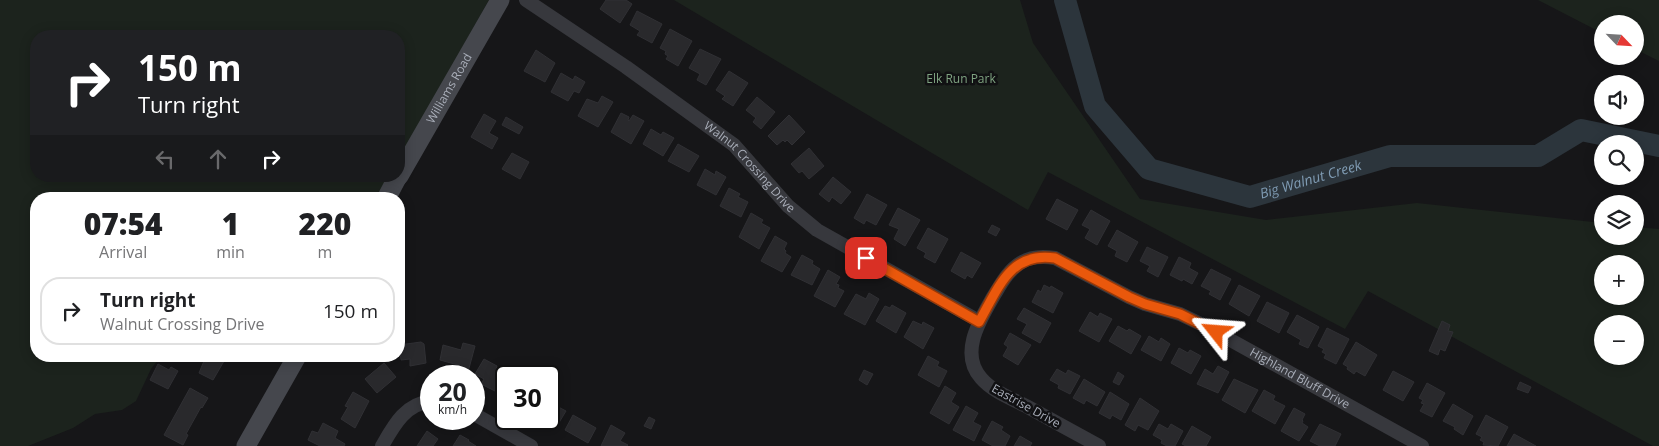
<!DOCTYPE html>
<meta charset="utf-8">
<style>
body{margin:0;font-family:"Open Sans",sans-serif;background:#f6f6f6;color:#202124;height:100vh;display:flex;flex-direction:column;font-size:19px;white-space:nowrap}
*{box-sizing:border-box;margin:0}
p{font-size:16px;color:#757577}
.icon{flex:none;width:28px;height:28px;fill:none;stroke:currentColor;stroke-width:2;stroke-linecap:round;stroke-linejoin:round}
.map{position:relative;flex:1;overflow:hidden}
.drawer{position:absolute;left:30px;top:192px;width:375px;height:170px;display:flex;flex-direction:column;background:#fff;border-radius:20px;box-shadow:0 2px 12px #0003}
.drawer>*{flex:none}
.top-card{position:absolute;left:30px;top:30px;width:375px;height:152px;border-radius:20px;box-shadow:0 2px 12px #0003;background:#202124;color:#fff;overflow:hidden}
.needle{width:32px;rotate:115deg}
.fabs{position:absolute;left:1594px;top:15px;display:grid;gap:10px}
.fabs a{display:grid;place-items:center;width:50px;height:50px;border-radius:50%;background:#fff;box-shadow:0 2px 12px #0003;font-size:25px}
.speed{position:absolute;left:420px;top:365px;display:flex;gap:10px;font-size:25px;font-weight:700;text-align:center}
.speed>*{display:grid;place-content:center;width:65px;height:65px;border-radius:50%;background:#fff;box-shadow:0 2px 12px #0003;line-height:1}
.speed small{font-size:12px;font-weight:400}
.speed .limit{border:2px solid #111;border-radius:8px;background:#fff;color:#111}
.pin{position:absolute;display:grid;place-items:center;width:42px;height:42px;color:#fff;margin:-21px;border-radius:10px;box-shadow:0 2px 8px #0006}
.me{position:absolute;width:55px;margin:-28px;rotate:298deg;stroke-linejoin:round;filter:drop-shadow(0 0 4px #0008)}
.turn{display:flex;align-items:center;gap:18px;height:105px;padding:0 25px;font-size:22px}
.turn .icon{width:65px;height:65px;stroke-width:2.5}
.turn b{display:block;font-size:35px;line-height:42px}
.lanes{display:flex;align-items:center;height:48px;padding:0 25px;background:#0003;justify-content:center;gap:25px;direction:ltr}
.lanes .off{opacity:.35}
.eta{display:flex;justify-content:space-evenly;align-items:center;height:85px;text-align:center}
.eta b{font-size:30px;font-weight:800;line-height:35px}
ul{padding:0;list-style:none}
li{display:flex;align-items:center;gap:15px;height:68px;margin:0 10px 8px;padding:0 15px;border:2px solid #e0e0e0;border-radius:20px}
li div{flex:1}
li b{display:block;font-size:19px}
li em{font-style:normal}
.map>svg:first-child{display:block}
.green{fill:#1c231d;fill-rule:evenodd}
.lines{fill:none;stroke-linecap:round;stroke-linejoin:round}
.river{stroke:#2c353c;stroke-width:22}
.building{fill:#29292c;stroke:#303034}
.street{stroke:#37383d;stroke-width:14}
.secondary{stroke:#45474d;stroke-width:19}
.route-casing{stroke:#983908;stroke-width:12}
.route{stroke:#ea580c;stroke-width:9}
.labels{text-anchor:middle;stroke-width:5;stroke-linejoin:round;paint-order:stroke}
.park-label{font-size:12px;fill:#7fa381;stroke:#111113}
.street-label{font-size:12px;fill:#a8adb8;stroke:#111113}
.water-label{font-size:14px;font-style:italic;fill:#7f9bb3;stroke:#111113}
</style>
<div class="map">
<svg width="1659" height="446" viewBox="0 0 1659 446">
<rect width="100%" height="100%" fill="#161618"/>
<path class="green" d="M0 0H489L399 159V36H36V176H389L376 199H36V356H161L151 369 136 401 122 410 95 414 73 428 28 446H0Z
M674 0H1020L1033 43 1140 199 1266 220 1417 203 1602 223V236H1635V227L1659 229V446H1653L1368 291 1345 329 1048 172 1028 210ZM1602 264H1635V296H1602ZM1602 324H1635V356H1602Z
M1538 0H1659V61L1635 49V24H1602V33Z"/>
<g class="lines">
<path class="river" id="s1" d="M1065 0 1095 106 1149 169 1250 197 1390 156H1538L1581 130 1659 146"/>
</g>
<path class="building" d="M606 0H626L632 4 620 23 600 9Z
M637 11 662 24 652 43 637 35 640 31 630 25Z
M670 29 692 41 678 66 666 59 668 56 665 54 666 51 660 48Z
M700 49 721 59 706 85 697 80 700 74 689 68Z
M536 50 555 63 545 82 524 71Z
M729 71 748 83 733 106 722 99 725 96 716 90Z
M561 73 573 80 575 76 585 82 579 93 574 91 568 101 551 92Z
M602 96 613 102 598 127 578 116 587 99 598 103Z
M757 97 775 112 761 129 753 122 756 118 746 110Z
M621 113 629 117 628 120 629 121 633 115 644 121 631 144 611 132Z
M484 114 496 121 489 133 498 138 492 149 471 137Z
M789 115 805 132 792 145 787 140 785 142 783 140 777 145 768 136Z
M506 117 523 127 519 134 502 125Z
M651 129 661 135 663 132 674 138 663 156 643 144Z
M678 144 699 156 689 172 668 161Z
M809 148 824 166 809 179 802 171 799 173 791 164Z
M512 153 529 162 520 179 502 169Z
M705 169 715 175 716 171 726 177 716 195 697 185Z
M833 177 851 192 841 204 832 197 829 202 819 194Z
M729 188 740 194 738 197 748 202 741 217 720 206Z
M867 194 887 205 876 225 866 220 864 224 854 218Z
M1057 199 1078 210 1067 230 1046 219Z
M898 208 920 220 905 246 894 239 899 229 889 225Z
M1091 210 1110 221 1097 245 1085 238 1090 229 1082 225Z
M751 213 763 220 761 223 770 228 759 249 739 237Z
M992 225 1000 229 996 236 988 232Z
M928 228 948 239 935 263 924 257 926 253 917 248Z
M1117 230 1138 242 1127 262 1115 256 1117 251 1108 246Z
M775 236 787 243 784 249 786 251 785 253 791 257 782 272 761 261Z
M1147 247 1168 257 1158 277 1147 271 1150 266 1140 261Z
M961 252 981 263 972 278 967 275 965 279 951 271Z
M802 255 813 261 812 264 820 269 812 285 791 275Z
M1179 257 1191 263 1189 268 1198 273 1192 284 1183 279 1182 281 1170 275Z
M1211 269 1231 279 1220 300 1209 294 1211 291 1201 286Z
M828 270 840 277 836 284 839 285 838 288 844 291 835 307 814 296Z
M1044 285 1050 288 1051 286 1063 293 1053 313 1032 302 1038 290 1041 292Z
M1239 285 1260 296 1249 316 1229 304Z
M869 293 879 299 865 325 844 314 856 294 866 299Z
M1267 302 1289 313 1279 333 1257 321Z
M892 305 906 313 896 333 876 321 885 306 890 308Z
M1024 308 1051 323 1040 343 1022 333 1027 324 1017 319Z
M1090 312 1098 317 1100 313 1112 319 1099 342 1079 331Z
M1297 315 1319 327 1308 348 1299 344 1301 340 1287 332Z
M913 321 922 325 923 322 934 328 923 349 904 337Z
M1442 321 1450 325 1448 331 1453 332 1445 351 1440 349 1438 355 1429 351Z
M1118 326 1127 331 1129 329 1141 336 1131 354 1109 341Z
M1327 328 1349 339 1336 364 1324 358 1326 354 1322 352 1324 349 1318 346Z
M1010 333 1031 345 1018 365 1003 356 1008 347 1004 344Z
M1149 336 1159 342 1161 338 1170 344 1161 361 1141 350Z
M421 342 424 344 426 363 410 366V359L401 360 399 345Z
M1356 342 1377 355 1365 376 1356 371 1354 374 1347 369 1348 367 1343 364Z
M463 343 475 346 468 372 457 369 458 365 440 360 443 345 461 350Z
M1179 348 1188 353 1190 350 1201 356 1191 374 1171 363Z
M206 356H227L213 380 199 373Z
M928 356 939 362 937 366 947 371 939 387 918 375Z
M484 359 497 366 496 369 506 374 497 392 481 384 484 379 475 374Z
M384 363 396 377 377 393 365 379Z
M158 364 169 370 171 367 178 371 168 389 150 380Z
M1218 366 1229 372 1218 393 1197 384 1205 369 1213 374Z
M1057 369 1066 374 1068 370 1080 376 1070 394 1058 388 1059 385 1050 380Z
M864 370 873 374 867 385 859 380Z
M1393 371 1414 382 1403 401 1383 390Z
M1118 372 1124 376 1119 385 1113 382Z
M1084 379 1105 392 1097 406 1086 400 1084 404 1073 398Z
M1234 379 1258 390 1245 413 1222 400Z
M1520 382 1531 387 1528 393 1517 389Z
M1427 383 1445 393 1432 417 1420 411 1424 404 1421 403 1423 400 1419 398Z
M945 386 956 393 951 402 959 407 949 424 930 413Z
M190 388 208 398 202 408 201 407 186 434 188 435 183 445 164 435Z
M1264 390 1275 396 1273 400 1285 406 1275 424 1252 411Z
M353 392 369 401 355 428 341 419 348 407 345 406Z
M1110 392 1129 404 1121 420 1112 415 1110 419 1099 413Z
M1140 398 1159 411 1148 430 1138 425 1135 431 1125 425Z
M549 402 566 411 557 426 544 419H549Z
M1453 404 1473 416 1463 435 1454 429 1455 427 1443 421Z
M966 406 978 413 973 422 981 426 974 441 953 430Z
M1294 408 1305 414 1302 420 1303 421 1302 423 1308 427 1299 441 1281 431Z
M573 415 596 428 588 443 565 430Z
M1486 415 1508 427 1498 446 1483 445 1484 442 1480 440 1482 437 1476 434Z
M649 417 655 420 651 429 644 426Z
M992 421 1003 427 1001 430 1010 436 1005 446H993L982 440Z
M323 423 338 431 335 438 345 444 344 446H320L308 440 312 431 318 433Z
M1159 424 1168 429 1171 424 1183 431 1175 446H1167L1161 443 1162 440 1153 435Z
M1320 424 1341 434 1335 446H1320L1310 441Z
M611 425 625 433 620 441 628 445 627 446H601Z
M1192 426 1211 437 1206 446H1186L1182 444Z
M427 431 438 439 433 446H417Z
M1514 434 1536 446H1507Z
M460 435 469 440 468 441 476 446H453Z
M1020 436 1032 443 1030 446H1014Z"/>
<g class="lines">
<g class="street">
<path id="s2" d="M526 0 626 67 734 145 788 206 817 230 979 321"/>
<path d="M474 414 531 446"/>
<path d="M382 446C394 425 405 404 431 401"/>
<path id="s3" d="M1099 446C1075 433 1050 419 1026 406 1010 398 992 391 981 378 959 353 980 320 993 297 1001 284 1008 270 1022 262 1032 256 1043 256 1055 258L1129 297 1145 304 1180 314 1207 327 1422 446"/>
</g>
<g class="secondary">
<path id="s4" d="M399 176 500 0"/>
<path d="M386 199 398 176"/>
<path d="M246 446 297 356"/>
</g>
</g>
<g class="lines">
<g class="route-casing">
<path id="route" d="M866 258 979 322C998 289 1010 251 1055 258L1129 297 1145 304 1180 314 1216 332"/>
</g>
<use href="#route" class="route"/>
</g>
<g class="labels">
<g class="park-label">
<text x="961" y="83">Elk Run Park</text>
</g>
<g class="street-label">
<text dy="4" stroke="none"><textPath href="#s4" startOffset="101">Williams Road</textPath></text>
<text dy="4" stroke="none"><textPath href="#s2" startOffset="280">Walnut Crossing Drive</textPath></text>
<text dy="4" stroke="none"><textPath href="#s3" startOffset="578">Highland Bluff Drive</textPath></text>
<text transform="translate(1026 406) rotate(29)" y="4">Eastrise Drive</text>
</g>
<g class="water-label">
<text dy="5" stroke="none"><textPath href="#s1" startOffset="361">Big Walnut Creek</textPath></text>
</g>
</g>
</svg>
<div class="fabs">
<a><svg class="needle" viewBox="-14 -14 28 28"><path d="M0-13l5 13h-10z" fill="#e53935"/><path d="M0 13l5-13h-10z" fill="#757577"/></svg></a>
<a><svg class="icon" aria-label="sound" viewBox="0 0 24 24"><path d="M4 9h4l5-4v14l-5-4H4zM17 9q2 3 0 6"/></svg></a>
<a><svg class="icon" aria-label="search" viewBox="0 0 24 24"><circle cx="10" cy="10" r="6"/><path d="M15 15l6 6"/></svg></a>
<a><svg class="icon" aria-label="layers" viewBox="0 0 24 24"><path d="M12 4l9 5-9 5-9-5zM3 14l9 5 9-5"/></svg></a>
<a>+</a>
<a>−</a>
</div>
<div class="speed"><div>20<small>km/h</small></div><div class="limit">30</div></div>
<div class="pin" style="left:866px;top:258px;background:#d93025"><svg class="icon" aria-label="arrive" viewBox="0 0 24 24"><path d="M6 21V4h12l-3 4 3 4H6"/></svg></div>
<svg class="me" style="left:1216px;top:332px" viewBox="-20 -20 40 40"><path d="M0-17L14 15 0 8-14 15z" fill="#ea580c" stroke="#fff" stroke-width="4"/></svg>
<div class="top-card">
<div class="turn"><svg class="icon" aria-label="right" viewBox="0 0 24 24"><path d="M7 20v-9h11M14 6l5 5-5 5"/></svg><div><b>150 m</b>Turn right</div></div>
<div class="lanes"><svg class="icon off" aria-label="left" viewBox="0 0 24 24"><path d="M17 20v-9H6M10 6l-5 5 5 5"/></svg><svg class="icon off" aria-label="ahead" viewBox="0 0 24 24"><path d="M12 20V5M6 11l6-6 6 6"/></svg><svg class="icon" aria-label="right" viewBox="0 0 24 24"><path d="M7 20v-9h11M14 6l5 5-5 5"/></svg></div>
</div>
<section class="drawer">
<div class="eta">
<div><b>07:54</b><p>Arrival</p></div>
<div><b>1</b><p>min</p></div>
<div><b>220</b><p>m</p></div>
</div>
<ul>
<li><svg class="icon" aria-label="right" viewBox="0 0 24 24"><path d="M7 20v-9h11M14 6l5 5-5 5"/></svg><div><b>Turn right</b><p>Walnut Crossing Drive</p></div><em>150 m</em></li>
</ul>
</section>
</div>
